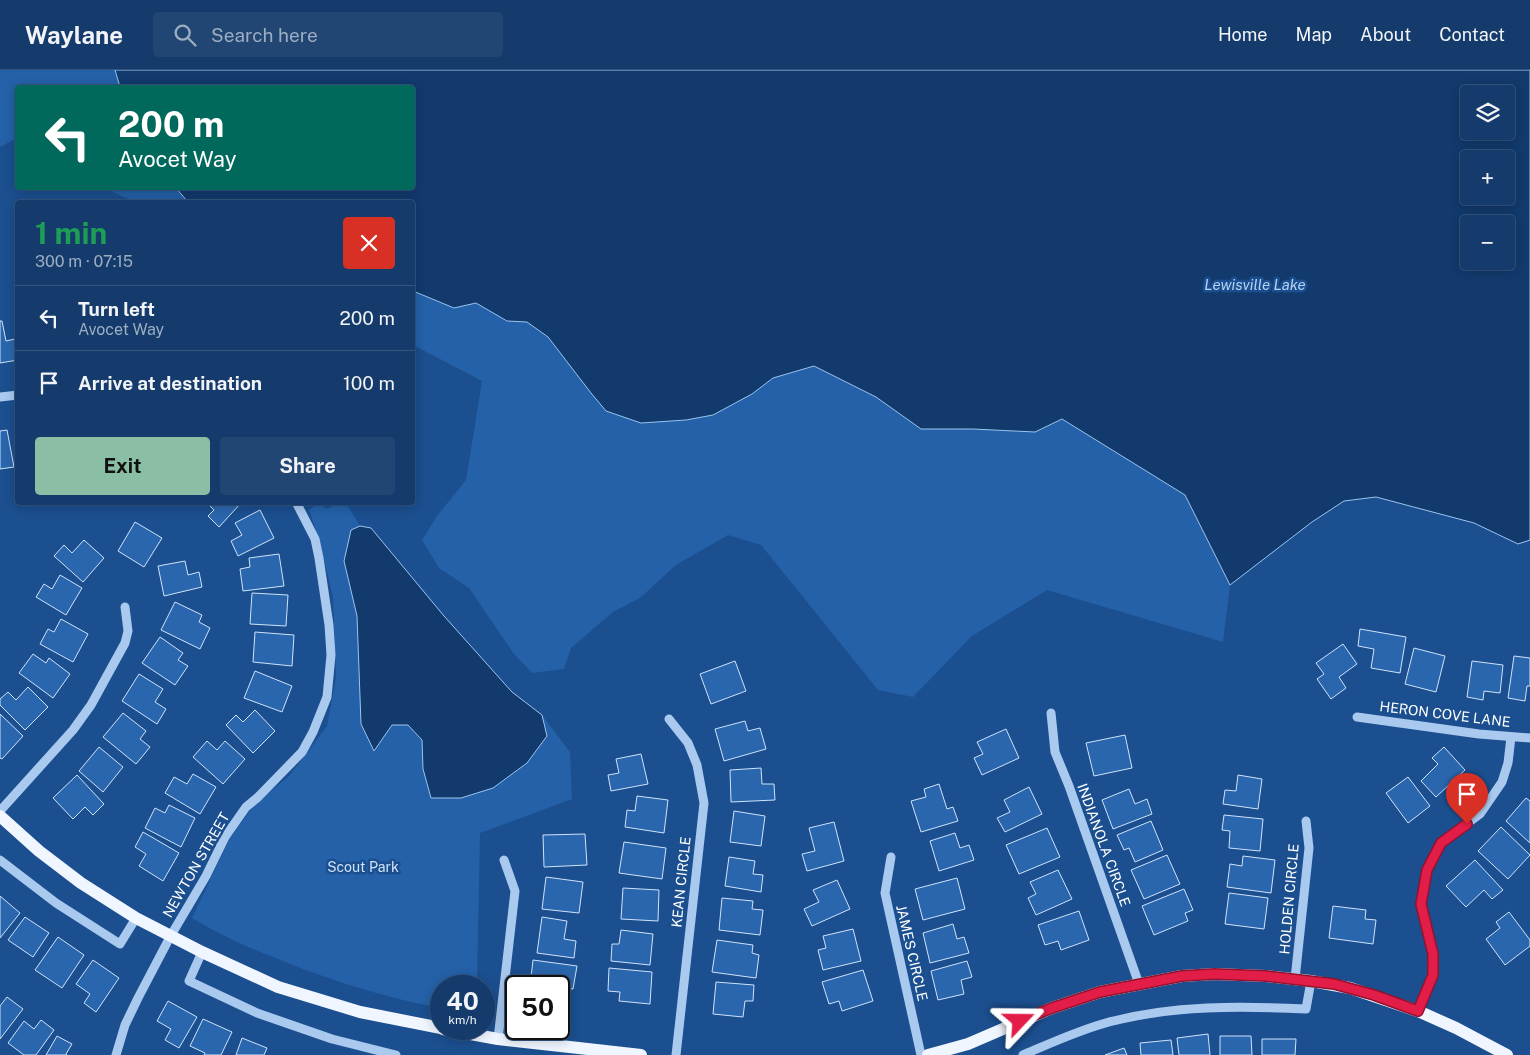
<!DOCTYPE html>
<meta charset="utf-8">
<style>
body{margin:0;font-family:"Public Sans",sans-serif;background:#214673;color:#f1f3f6;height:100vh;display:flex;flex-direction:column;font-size:19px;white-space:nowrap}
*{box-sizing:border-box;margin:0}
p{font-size:16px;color:#9dadc1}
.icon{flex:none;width:28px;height:28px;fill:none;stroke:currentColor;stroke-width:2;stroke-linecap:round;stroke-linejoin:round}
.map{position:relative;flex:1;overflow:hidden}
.details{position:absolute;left:15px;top:130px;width:400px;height:305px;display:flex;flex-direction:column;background:#143b6b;border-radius:5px;box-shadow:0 2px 12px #0003,0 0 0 1px #33557e}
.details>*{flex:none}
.top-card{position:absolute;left:15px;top:15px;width:400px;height:105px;border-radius:5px;box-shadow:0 2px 12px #0003,0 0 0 1px #33557e;background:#00695c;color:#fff;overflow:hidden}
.tools{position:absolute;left:1460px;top:15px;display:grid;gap:10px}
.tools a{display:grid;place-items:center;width:55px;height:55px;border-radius:5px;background:#143b6b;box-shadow:0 2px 12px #0003,0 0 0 1px #33557e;font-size:25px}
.speed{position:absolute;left:430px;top:905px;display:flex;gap:10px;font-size:25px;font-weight:700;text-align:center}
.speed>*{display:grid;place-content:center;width:65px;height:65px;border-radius:50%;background:#143b6b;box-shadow:0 2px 12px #0003,0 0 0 1px #33557e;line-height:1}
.speed small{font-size:12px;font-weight:400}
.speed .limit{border:2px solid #111;border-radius:8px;background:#fff;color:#111}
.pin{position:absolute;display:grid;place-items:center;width:42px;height:42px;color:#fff;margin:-51px -21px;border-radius:50% 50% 50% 0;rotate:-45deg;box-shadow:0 0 5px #0007}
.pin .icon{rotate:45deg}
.me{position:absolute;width:55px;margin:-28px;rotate:67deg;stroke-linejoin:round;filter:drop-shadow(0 0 4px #0008)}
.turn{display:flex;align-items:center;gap:18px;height:105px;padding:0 20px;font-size:22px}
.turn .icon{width:65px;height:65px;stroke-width:2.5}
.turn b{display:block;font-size:35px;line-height:42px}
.round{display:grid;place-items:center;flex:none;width:52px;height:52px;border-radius:5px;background:#214673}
.overview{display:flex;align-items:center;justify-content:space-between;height:85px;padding:0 20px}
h1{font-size:30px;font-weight:700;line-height:38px;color:#1e9e55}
.button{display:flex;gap:10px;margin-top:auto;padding:10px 20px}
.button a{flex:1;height:58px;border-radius:5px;background:#8abfa5;color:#111;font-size:20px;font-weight:700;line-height:58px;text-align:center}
.button a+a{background:#214673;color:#f1f3f6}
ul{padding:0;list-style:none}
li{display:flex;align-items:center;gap:15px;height:65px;padding:0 20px;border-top:1px solid #33557e}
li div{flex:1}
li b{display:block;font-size:19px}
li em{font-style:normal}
header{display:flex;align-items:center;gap:30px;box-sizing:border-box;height:70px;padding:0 25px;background:#143b6b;border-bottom:1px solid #33557e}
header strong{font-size:24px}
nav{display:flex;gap:28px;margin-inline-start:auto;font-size:18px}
.search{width:350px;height:45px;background:#214673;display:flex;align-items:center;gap:12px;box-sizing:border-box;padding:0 18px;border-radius:5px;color:#9dadc1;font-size:19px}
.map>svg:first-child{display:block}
.green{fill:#2461a8}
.water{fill:#123a6d;stroke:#9cc4f0;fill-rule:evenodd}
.building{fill:#2a66ad;stroke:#cfe3fa}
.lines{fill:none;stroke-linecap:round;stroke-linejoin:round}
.minor{stroke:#a9c9ee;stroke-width:9}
.major{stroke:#f0f6ff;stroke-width:12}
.route-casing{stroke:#92132f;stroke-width:12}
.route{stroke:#e11d48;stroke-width:9}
.labels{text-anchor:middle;stroke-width:5;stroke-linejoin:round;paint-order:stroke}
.street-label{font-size:14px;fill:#fff;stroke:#1b4f8f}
.park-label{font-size:14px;fill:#cfe3fa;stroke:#1b4f8f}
.water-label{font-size:15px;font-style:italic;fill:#b5d3f5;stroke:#1b4f8f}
</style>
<header>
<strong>Waylane</strong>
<div class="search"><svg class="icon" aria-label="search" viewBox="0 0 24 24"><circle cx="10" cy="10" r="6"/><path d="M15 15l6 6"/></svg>Search here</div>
<nav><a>Home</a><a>Map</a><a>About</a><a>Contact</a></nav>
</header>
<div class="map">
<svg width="1530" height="985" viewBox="0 0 1530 985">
<rect width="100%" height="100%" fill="#1b4f8f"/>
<path class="green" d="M0 0H115L120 17 18 18 17 73 13 70 0 77Z
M105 118H176L188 132H134Z
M412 221 454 238 476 233 507 251 527 252 548 267 591 323 606 340 641 353 686 350 713 345 752 324 773 308 814 296 876 327 921 359H973L1035 362 1062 349 1185 425 1230 515 1223 572 1047 520 972 566 913 627 878 620 761 475 728 465 676 495 640 528 613 542 571 578 564 599 532 603 514 584 469 518 439 498 422 470 437 446 466 410 482 311 413 275Z
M318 433 327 439 339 433H346L360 456 371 458 444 546 512 622 542 645 570 682 572 729 480 763 477 916H441V938C380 927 320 907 263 883 238 873 215 862 192 848L230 768 254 735 289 706 327 656 336 608 333 527 320 473 309 440Z"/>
<path class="water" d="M115 0H1530V470L1518 474 1474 453 1376 427 1344 431 1312 452 1230 515 1185 425 1062 349 1035 362 973 359H921L876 327 814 296 773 308 752 324 713 345 686 350 641 353 606 341 591 323 548 267 527 252 507 251 476 233 454 238 413 221 412 132H188L176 118H412V18L120 17ZM1469 24H1506V61H1469ZM1469 89H1506V126H1469ZM1469 154H1506V191H1469Z
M360 456 371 458 444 546 512 622 542 645 547 666 527 693 493 718 461 728H431L423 699 422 670 408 655H392L374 681 361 654 357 546 344 491 351 460Z"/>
<path class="building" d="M0 251H2L6 271 15 269 18 290 0 293Z
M7 360 14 397 0 399V361Z
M206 432H242L219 457 208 446 214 440Z
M260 440 274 468 238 486 231 471 242 465 235 453Z
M135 452 162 468 144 497 118 481Z
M84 470 104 488 83 512 54 486 64 475 72 483Z
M279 484 284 516 243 521 240 499 250 497 249 488Z
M185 491 188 505 199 502 202 517 164 526 158 496Z
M60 505 82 518 66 545 36 527 44 514 52 519Z
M252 523 288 525 286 556 250 554Z
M175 532 202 545 199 552 210 558 200 579 161 560Z
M61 549 88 564 73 592 40 574 48 559 54 562Z
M1360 559 1406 567 1400 603 1371 598 1374 579 1358 576Z
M255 562 294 565 292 596 253 592Z
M160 567 183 583 178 590 188 596 175 615 142 593Z
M1343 574 1357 594 1339 607 1346 618 1331 629 1317 609 1324 604 1316 593Z
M1414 578 1445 586 1436 622 1405 614Z
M33 584 46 593 49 588 70 604 53 628 19 603Z
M1514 586 1530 588V616H1527L1525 631 1508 628Z
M735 591 746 621 711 634 700 604Z
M1472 591 1503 595 1500 623 1484 621 1483 630 1467 627Z
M255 601 292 616 282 642 244 628Z
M139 604 163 619 155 632 166 639 157 654 122 631Z
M28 617 48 637 25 660 0 635V629L8 622 16 630Z
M255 640 275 661 253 683 226 655 236 645 243 652Z
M123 643 146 661 140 669 150 677 136 694 103 667Z
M0 644 23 666 2 689 0 688Z
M745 651 748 661 760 658 766 679 724 691 715 659Z
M1006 659 1019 688 982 705 974 688 983 684 977 672Z
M1125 665 1132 698 1094 706 1086 673Z
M207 671 217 680 225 671 245 689 223 714 193 687Z
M99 677 123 697 103 722 79 701Z
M1444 677 1465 700 1436 727 1421 711 1438 694 1432 688Z
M641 684 648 714 611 721 608 705 619 703 616 689Z
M761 698 762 714H774L775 730 731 732 730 700Z
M193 704 216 717 200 744 165 723 174 707 187 714Z
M77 705 104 734 93 745 85 737 73 749 53 728Z
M1238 705 1262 709 1258 739 1223 734 1225 720 1236 721Z
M1408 707 1430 736 1408 753 1386 723Z
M939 714 947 739 953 737 958 751 921 762 911 731 926 727 924 719Z
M1029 717 1042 744 1005 762 997 748 1010 742 1004 730Z
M1129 719 1135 734 1147 729 1152 744 1113 759 1102 730Z
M637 726 668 730 664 763 625 757 627 740 635 741Z
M1526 728 1530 731V773L1506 751Z
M169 735 195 748 181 777 145 758 155 738 165 743Z
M734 741 765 746 761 776 730 772Z
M1224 745 1263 749 1260 781 1229 778 1230 761 1222 760Z
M1151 751 1163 780 1135 792 1129 778 1124 780 1117 765Z
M834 752 844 791 807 801 802 784 815 781 809 758Z
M1501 757 1530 785 1508 809 1478 781Z
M1047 758 1060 787 1019 804 1006 775Z
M143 762 179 783 163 811 139 796 146 784 135 777Z
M955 763 960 778 969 775 974 790 939 801 930 771Z
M585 764 587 795 544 797 543 765Z
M624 772 666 778 662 809 619 803Z
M1167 785 1180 814 1144 829 1131 800Z
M1243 786 1275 790 1271 823 1227 817 1230 794 1242 796Z
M729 787 755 791 753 804 763 805 761 822 725 816Z
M1475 790 1503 820 1492 829 1484 820 1466 837 1446 816Z
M1058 800 1072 829 1036 845 1028 828 1036 824 1030 812Z
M546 807 583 812 579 843 542 839Z
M957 808 965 839 923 850 915 819Z
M837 810 850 839 812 856 804 839 819 832 813 820Z
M623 818 659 820 658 851 621 849Z
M1184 819 1193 840 1185 843 1188 851 1154 865 1142 836Z
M1229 823 1268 828 1264 859 1225 854Z
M0 826 20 843 0 868Z
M722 828 753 831 752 839 763 840 760 865 719 860Z
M1333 836 1366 840 1365 849 1376 850 1373 874 1329 868Z
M1079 841 1089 870 1061 880 1058 871 1045 875 1038 855Z
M1509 842 1530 870V876L1505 895 1486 869 1500 858 1496 852Z
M25 847 49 863 33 887 8 870Z
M542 847 567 851 564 869 576 871 574 888 537 883Z
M953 854 957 869 964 867 969 883 930 893 923 863Z
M853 859 861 891 823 900 818 880 826 878 823 866Z
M621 860 653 864 650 895 611 891 612 874H619Z
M58 867 84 885 62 918 35 900Z
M717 870 753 875 752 883 759 885 756 908 712 902Z
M93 890 119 908 96 942 84 933 90 924 76 914Z
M533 890 577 896 573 919 561 917 560 928 559 916H530Z
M967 891 972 907 961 910 964 924 938 930 931 901Z
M609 898 652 902 650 934 619 931 620 922 608 921Z
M863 900 873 931 842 941 839 931 829 934 822 912Z
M716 912 754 915 753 931H745L743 947 713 944Z
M7 927 23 939 0 969V936Z
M168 931 197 947 179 978 165 970 171 959 157 951Z
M203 949 232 962 221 985H204L205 983 190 976Z
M41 950 54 960 36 985H24L8 973 24 951 34 959Z
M1208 964 1210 985H1179L1177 968Z
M57 966 72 974 66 984 67 985H46Z
M1220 966H1251L1252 985H1220Z
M242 968 267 978 264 985H236Z
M1262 969H1296L1295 985H1262Z
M1171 970 1173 985H1141L1140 973Z
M1124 978 1127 985H1105Z"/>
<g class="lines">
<path class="minor" d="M0 327 18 325
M1051 643 1055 682 1069 716 1139 914
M1357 647 1479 664 1530 668
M669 649 688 673 697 695 704 733 676 985
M0 741 73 660 91 635 125 573 128 561 125 537
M891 787 885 823 921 985
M0 790 56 833 120 874 136 848
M202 882 189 911 257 943 332 969 396 985
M1295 909 1309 778 1306 751
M1418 941 1433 905V884L1421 834 1427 800 1441 773 1480 744 1502 712 1508 693 1511 667
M498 969 515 821 504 790
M116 985 125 955 138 928 170 867 206 806 225 767 246 737 257 728 302 682 313 662 327 627 331 585 329 555 319 488 315 469 296 432
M1023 985C1051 973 1079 960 1109 952 1174 935 1240 936 1306 939L1311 911"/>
<path class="major" d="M0 746 39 781 81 813 136 848 202 882 278 917 360 942 441 958
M443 959 498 969 641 985
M928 985 968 974 1052 938 1100 922 1182 906 1214 904 1266 906 1311 911 1350 918 1418 941 1456 958 1507 985"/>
</g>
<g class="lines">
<g class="route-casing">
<path id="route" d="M1020 951 1052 938 1100 922 1182 906 1214 904 1266 906 1334 914 1374 925 1418 941 1433 905V884L1421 834 1427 800 1441 773 1467 754"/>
</g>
<use href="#route" class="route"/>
</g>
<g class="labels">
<g class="street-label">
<text transform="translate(1445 644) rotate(7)" y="5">HERON COVE LANE</text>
<text transform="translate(1104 775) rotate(70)" y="5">INDIANOLA CIRCLE</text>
<text transform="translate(196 795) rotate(-60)" y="5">NEWTON STREET</text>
<text transform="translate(681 812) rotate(-84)" y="5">KEAN CIRCLE</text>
<text transform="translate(1289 829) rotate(-85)" y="5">HOLDEN CIRCLE</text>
<text transform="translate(912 883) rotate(77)" y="5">JAMES CIRCLE</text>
</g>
<g class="park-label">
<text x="363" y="802">Scout Park</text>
</g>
<g class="water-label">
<text x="1255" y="220">Lewisville Lake</text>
</g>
</g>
</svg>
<div class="tools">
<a><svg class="icon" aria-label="layers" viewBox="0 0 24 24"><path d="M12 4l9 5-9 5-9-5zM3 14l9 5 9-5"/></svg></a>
<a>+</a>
<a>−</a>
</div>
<div class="speed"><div>40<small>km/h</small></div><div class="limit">50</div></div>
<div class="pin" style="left:1467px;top:754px;background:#d93025"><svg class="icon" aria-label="arrive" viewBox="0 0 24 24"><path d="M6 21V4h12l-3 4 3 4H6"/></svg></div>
<svg class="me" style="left:1020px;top:951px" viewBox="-20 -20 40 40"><path d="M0-17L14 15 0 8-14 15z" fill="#e11d48" stroke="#fff" stroke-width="4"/></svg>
<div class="top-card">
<div class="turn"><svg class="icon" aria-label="left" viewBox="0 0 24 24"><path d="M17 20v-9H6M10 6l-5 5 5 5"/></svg><div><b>200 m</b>Avocet Way</div></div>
</div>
<section class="details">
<div class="overview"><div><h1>1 min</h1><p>300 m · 07:15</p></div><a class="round" style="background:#d93025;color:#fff"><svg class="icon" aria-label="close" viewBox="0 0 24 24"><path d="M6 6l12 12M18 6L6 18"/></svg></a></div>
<ul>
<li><svg class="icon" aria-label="left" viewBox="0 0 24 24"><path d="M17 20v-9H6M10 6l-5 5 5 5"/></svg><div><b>Turn left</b><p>Avocet Way</p></div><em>200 m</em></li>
<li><svg class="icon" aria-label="arrive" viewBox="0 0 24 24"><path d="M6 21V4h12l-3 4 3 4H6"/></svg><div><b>Arrive at destination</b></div><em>100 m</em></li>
</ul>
<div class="button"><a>Exit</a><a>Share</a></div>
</section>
</div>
